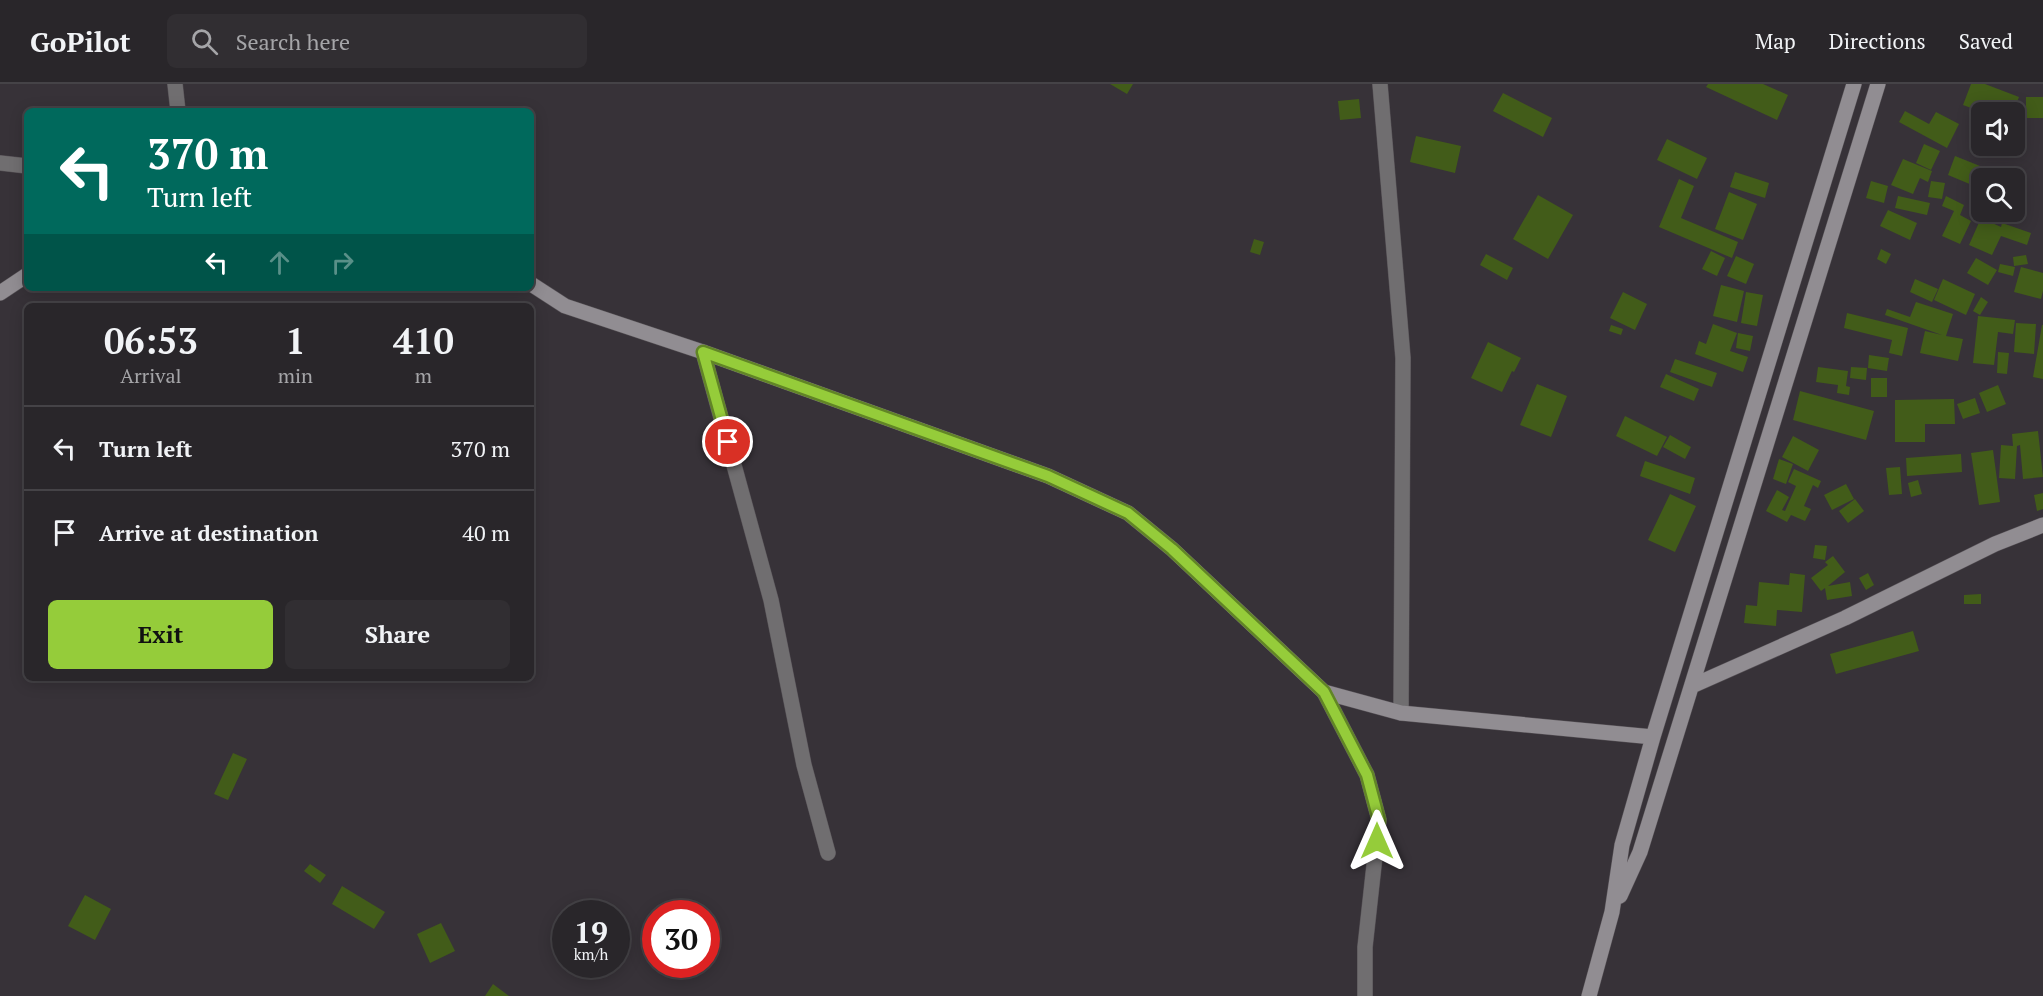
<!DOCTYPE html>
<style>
body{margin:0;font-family:"PT Serif",serif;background:#312e32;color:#f1f3f6;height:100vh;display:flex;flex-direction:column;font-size:22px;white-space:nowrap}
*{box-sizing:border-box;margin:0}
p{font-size:20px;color:#a5a5a8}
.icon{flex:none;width:33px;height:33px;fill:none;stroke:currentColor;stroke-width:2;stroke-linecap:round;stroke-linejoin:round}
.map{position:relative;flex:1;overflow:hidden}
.drawer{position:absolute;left:24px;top:219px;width:510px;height:378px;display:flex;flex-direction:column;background:#29262a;border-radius:9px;box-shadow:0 3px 15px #0003,0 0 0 2px #454347}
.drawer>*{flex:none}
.top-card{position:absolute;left:24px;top:24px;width:510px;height:183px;border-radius:9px;box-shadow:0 3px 15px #0003,0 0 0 2px #454347;background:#00695c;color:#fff;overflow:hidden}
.fabs{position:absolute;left:1971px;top:18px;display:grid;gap:12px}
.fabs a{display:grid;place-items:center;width:54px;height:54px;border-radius:9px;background:#29262a;box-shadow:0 3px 15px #0003,0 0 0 2px #454347;font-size:30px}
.speed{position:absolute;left:552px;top:816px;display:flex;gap:12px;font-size:30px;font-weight:700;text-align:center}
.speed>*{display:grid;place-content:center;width:78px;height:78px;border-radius:50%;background:#29262a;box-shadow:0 3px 15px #0003,0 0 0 2px #454347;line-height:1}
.speed small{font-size:15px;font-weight:400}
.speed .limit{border:9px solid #d22;background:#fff;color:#111}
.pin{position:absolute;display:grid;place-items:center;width:51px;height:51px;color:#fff;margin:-26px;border:3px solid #fff;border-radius:50%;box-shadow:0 2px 6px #0007}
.me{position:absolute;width:66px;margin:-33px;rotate:0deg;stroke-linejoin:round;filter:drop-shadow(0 0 4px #0008)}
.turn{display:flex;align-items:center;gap:21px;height:126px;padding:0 24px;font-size:27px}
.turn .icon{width:78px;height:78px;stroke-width:2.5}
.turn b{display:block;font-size:42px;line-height:51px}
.lanes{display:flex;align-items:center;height:57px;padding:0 24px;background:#0003;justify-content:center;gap:30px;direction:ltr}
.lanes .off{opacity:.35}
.eta{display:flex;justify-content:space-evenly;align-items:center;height:102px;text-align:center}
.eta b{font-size:36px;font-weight:600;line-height:42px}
.button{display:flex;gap:12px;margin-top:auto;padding:12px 24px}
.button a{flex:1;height:69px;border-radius:9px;background:#95cc3a;color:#111;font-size:24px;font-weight:600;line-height:69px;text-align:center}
.button a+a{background:#312e32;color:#f1f3f6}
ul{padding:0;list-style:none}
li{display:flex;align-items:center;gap:18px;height:84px;padding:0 24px;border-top:2px solid #454347}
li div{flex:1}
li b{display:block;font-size:22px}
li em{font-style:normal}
header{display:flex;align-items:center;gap:36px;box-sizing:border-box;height:84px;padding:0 30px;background:#29262a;border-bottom:2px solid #454347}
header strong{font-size:28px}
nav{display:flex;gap:33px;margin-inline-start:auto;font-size:21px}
.search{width:420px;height:54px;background:#312e32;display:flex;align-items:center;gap:15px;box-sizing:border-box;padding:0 21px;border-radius:9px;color:#a5a5a8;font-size:22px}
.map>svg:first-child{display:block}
.building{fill:#425c19}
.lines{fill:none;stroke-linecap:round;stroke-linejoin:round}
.street-casing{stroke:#555055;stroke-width:16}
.secondary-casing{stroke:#555055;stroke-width:16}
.street{stroke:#706e70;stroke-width:15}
.secondary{stroke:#918d92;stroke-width:15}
.route-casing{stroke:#618526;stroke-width:15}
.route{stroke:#95cc3a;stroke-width:10}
</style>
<header>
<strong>GoPilot</strong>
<div class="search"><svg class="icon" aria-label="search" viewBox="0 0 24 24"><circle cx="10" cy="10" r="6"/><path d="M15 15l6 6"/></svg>Search here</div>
<nav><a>Map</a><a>Directions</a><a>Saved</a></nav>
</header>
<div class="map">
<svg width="2043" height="912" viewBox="0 0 2043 912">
<rect width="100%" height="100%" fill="#373238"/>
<path class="building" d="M1110 0H1133L1127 10Z
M1708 0H1763L1788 11 1777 36 1706 3Z
M1971 0H1985L2019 13 2013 28H1982L1963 21Z
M1503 9 1552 34 1543 53 1493 27Z
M2026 13H2043V34H2026Z
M1359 15 1361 34 1340 36 1338 17Z
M1905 27 1929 40 1936 28 1959 40 1947 64 1899 38Z
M1416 52 1461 62 1455 89 1410 78Z
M1667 55 1707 74 1697 95 1657 76Z
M1924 60 1940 67 1931 86 1916 79Z
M1955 72 1980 82 1972 101 1948 91Z
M1903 75 1932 87 1928 98 1920 94 1913 110 1891 101Z
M1735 88 1769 99 1765 114 1730 103Z
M1679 95 1694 102 1681 134 1738 158 1732 174 1659 143Z
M1871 97 1888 102 1884 119 1866 114Z
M1931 97 1945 99 1942 115 1928 113Z
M1729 108 1757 120 1743 156 1715 145Z
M1538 111 1573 131 1548 175 1513 155Z
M1898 112 1930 119 1927 131 1895 124Z
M1946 112 1964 121 1960 131 1971 137 1960 160 1942 152 1954 127 1942 122Z
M1888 126 1917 139 1910 156 1880 142Z
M1981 134 2001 143 2002 139 2031 149 2027 161 2001 152 1992 171 1969 161Z
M1254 155 1264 158 1260 171 1250 168Z
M1881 165 1891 170 1886 180 1877 175Z
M1711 167 1725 174 1717 192 1702 185Z
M1486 170 1513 184 1507 196 1480 181Z
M2026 171 2028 180 2014 182 2013 173Z
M1736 172 1754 180 1746 200 1727 192Z
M1976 174 1997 186 1988 201 1967 189Z
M2000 180 2015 183 2013 192 1998 188Z
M2021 183 2043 189V207L2041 215 2014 208Z
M1915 195 1938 205 1932 218 1910 208Z
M1943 195 1975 210 1966 231 1934 216Z
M1721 201 1744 207 1737 238 1713 232Z
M1623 208 1647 220 1635 246 1610 234Z
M1746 208 1763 211 1757 242 1741 239Z
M1981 213 1988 218 1980 231 1973 227Z
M1916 218 1953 230 1946 252 1963 255 1958 277 1920 269 1925 247 1942 251 1885 231 1887 225 1910 233Z
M1847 229 1908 244 1902 272 1889 269 1892 256 1844 244Z
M1978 232 2015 236 2013 250 1998 248 1994 281 1973 279Z
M2016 239 2036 240 2034 270 2014 268Z
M1713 240 1737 249 1730 267 1748 273 1743 288 1695 270 1699 257 1706 260Z
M1611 241 1623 245 1621 251 1609 247Z
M2042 241H2043V295L2033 293Z
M1738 249 1753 252 1750 267 1736 264Z
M1488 258 1521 274 1514 288 1512 287 1502 308 1471 294Z
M1998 268 2009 269 2007 290 1997 289Z
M1869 271 1889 274 1887 287 1868 284Z
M1675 275 1717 289 1712 303 1670 288Z
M1818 283 1848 287 1846 302 1850 303 1849 311 1837 309 1838 301 1816 298Z
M1851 283 1867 284 1866 296 1850 294Z
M1666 290 1699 305 1694 317 1660 303Z
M1871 294H1887V313H1871Z
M1537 300 1567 312 1551 353 1520 341Z
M1998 301 2006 320 1987 328 1979 309Z
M1800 307 1874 327 1866 356 1793 336Z
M1975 314 1980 329 1963 335 1957 320Z
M1954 315 1955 340H1925V358H1895V316Z
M1625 332 1667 353 1657 372 1616 352Z
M2038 347 2043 393 2023 395 2020 361 2017 362 2015 395 1999 394 2001 361 2013 362 2012 350Z
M1670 351 1691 363 1685 375 1663 363Z
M1793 352 1819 366 1808 387 1782 373Z
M1993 366 2000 418 1979 421 1971 369Z
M1961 370 1962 388 1907 392 1906 374Z
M1779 375 1793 380 1786 400 1773 395Z
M1645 377 1695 394 1690 410 1640 392Z
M1900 383 1902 410 1889 411 1886 384Z
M1794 385 1821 397 1818 404 1813 401 1804 422 1811 425 1805 437 1791 431 1787 438 1766 427 1777 406 1789 413 1782 426 1785 427 1796 402 1788 398Z
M1918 396 1922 410 1911 413 1908 399Z
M1846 400 1854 415 1832 426 1824 411Z
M2043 409V425L2037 427 2034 411Z
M1670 410 1696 422 1675 468 1648 456Z
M1855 415 1864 427 1848 439 1839 427Z
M1815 461 1827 462 1825 476 1813 474Z
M1833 472 1845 488 1828 502 1850 498 1852 512 1827 516 1825 504 1821 507 1811 494 1828 481 1825 478Z
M1790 489 1805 491 1802 528 1777 526 1776 542 1744 539 1746 521 1757 522 1759 498 1789 501Z
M1868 489 1874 501 1866 506 1859 494Z
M1981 510V520H1964V511Z
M1913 547 1919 567 1836 590 1830 570Z
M233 669 247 675 228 716 214 710Z
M310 780 326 791 320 799 304 787Z
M342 802 385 828 374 845 332 820Z
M85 811 111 825 95 856 68 842Z
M441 839 455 867 430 879 417 850Z
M493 900 509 912H485Z"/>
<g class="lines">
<g class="street-casing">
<path id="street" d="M175 0 178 27
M1380 0 1403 274 1401 629
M0 79 27 82
M703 268 771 516 804 681 828 769
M1324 608 1367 691 1379 736 1365 863V912"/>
</g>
<g class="secondary-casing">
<path id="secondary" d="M531 200 565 222 703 268 1048 392 1128 429 1172 465 1324 608 1401 629 1653 653
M0 209 27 191
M1692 602 1845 534 1995 460 2043 441
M1620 812 1640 768 1878 0
M1589 912 1612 828 1622 761 1653 653 1854 0"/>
</g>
<use href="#street" class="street"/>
<use href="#secondary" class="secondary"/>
</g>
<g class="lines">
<g class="route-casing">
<path id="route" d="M728 358 703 268 1048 392 1128 429 1172 465 1324 608 1367 691 1379 736 1377 757"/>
</g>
<use href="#route" class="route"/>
</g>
</svg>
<div class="fabs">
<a><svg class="icon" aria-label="sound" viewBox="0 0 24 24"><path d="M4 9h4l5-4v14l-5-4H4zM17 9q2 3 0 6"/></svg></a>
<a><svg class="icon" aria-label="search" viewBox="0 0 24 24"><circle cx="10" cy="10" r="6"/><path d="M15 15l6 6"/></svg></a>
</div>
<div class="speed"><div>19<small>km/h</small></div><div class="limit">30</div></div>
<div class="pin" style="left:728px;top:358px;background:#d93025"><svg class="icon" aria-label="arrive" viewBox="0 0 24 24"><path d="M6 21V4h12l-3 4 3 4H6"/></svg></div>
<svg class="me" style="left:1377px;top:757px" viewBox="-20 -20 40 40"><path d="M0-17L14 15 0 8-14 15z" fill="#95cc3a" stroke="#fff" stroke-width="4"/></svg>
<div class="top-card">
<div class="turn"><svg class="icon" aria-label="left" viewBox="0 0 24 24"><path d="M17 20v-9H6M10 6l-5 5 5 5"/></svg><div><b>370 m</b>Turn left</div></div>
<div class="lanes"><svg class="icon" aria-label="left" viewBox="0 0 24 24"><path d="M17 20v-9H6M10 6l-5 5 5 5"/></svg><svg class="icon off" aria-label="ahead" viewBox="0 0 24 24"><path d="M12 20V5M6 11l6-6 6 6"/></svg><svg class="icon off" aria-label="right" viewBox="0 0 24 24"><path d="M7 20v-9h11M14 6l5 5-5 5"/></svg></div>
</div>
<section class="drawer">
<div class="eta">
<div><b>06:53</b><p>Arrival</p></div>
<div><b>1</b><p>min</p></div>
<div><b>410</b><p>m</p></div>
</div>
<ul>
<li><svg class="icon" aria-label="left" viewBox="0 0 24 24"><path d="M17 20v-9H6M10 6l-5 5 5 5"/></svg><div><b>Turn left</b></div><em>370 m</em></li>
<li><svg class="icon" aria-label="arrive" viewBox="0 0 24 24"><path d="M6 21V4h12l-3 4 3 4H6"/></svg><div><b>Arrive at destination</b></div><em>40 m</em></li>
</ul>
<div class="button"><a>Exit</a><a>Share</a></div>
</section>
</div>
